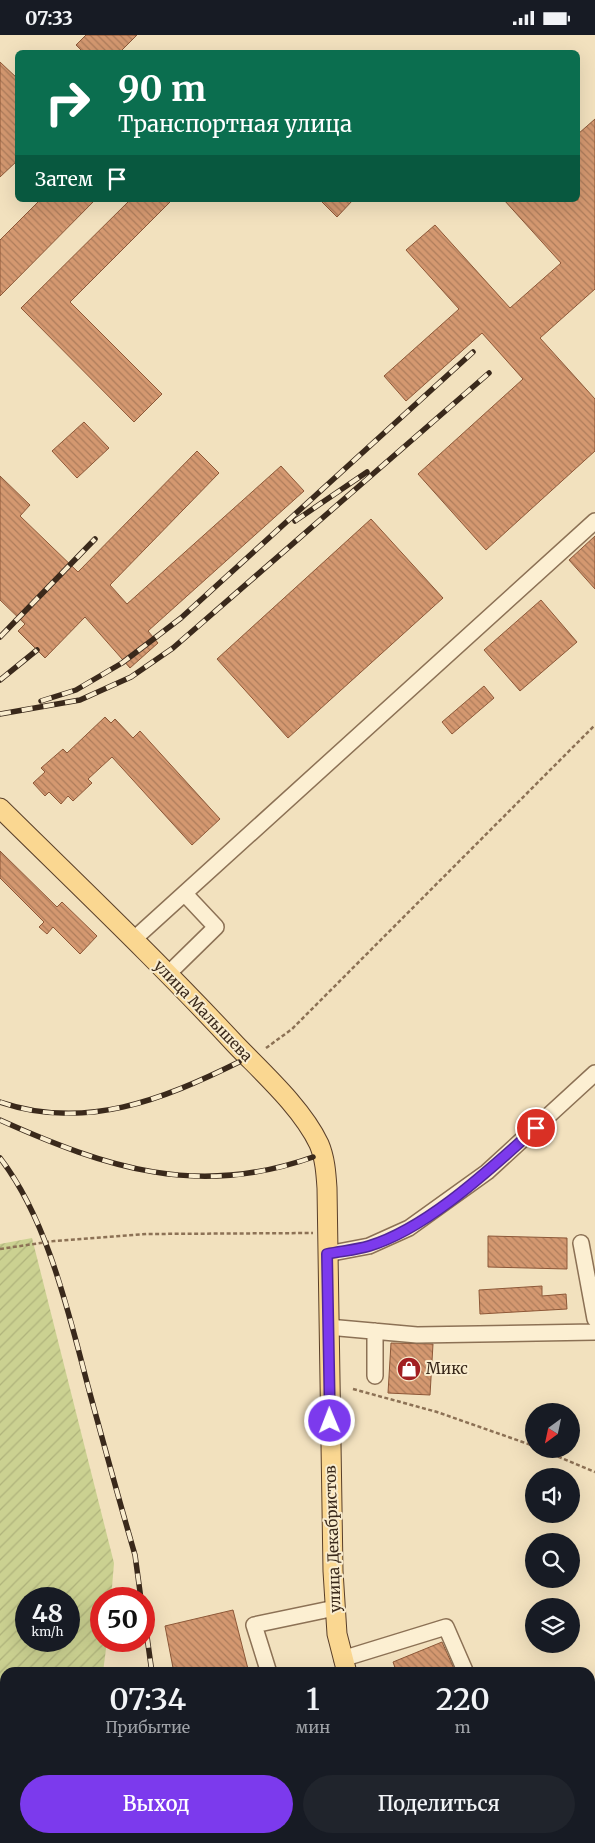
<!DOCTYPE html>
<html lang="ru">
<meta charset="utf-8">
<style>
body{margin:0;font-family:Merriweather,serif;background:#20242c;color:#f1f3f6;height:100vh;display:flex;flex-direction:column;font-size:19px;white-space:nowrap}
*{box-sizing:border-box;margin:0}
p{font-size:16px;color:#9ea1a6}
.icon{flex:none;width:28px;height:28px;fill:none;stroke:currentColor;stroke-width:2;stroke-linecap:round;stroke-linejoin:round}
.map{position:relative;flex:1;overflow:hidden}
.sheet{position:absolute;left:0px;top:1632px;width:595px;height:176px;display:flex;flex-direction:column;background:#171b24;border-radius:15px 15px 0 0;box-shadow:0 5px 20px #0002}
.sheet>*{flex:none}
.top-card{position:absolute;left:15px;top:15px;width:565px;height:152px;border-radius:8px;box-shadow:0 5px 20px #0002;background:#0b6e4f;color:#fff;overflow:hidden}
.needle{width:32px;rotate:213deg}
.buttons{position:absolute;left:525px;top:1368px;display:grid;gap:10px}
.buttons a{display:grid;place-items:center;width:55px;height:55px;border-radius:50%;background:#171b24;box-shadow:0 5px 20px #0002;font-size:25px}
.speed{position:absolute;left:15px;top:1552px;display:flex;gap:10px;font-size:25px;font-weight:700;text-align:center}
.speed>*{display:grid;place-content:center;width:65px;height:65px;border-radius:50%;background:#171b24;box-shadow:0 5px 20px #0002;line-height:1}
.speed small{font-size:12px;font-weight:400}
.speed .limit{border:8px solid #d22;background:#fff;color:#111}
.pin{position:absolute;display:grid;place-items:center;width:42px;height:42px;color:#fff;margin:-21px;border:2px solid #fff;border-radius:50%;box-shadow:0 1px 5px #0007}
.me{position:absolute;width:55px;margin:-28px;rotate:359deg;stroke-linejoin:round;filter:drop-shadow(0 0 4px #0008)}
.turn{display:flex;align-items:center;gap:18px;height:105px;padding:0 20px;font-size:22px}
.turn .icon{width:65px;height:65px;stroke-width:2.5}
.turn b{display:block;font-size:35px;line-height:42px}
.then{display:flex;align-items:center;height:48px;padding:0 20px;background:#0003;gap:10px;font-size:19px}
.eta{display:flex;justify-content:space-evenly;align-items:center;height:85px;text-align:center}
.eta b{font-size:30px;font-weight:600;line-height:35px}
.button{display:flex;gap:10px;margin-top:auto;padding:10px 20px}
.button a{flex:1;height:58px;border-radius:30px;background:#7c3aed;color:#fff;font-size:20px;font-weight:600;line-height:58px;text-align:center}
.button a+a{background:#20242c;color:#f1f3f6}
.status{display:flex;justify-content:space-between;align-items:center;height:35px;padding:0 25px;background:#171b24;direction:ltr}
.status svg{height:14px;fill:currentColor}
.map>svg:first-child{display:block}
.garden{fill:url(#garden-furrows);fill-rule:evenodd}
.building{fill:url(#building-back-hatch);stroke:#8d5838}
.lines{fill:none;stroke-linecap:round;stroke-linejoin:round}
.minor-casing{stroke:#8c7155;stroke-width:18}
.major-casing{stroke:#593f2a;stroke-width:21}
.path{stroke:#8c7155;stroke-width:2.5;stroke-dasharray:4 2.5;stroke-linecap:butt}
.minor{stroke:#fcefd2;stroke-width:15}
.major{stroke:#fad791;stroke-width:19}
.rail-casing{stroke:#3a291b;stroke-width:5.5}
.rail{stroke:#f9ecce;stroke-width:4;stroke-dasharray:11;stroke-linecap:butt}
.route-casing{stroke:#51269a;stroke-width:12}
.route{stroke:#7c3aed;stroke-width:9}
.labels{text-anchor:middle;stroke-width:4;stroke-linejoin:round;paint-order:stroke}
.street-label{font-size:15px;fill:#3a291b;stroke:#f9ecce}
.poi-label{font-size:15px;fill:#3a291b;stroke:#f9ecce;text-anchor:start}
</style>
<div class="status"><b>07:33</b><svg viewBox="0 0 49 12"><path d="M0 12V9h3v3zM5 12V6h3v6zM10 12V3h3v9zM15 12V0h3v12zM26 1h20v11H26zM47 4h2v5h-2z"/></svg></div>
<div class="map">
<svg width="595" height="1808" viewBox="0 0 595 1808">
<defs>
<pattern id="garden-furrows" width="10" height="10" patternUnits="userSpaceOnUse" patternTransform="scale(1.25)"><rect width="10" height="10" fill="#cbd191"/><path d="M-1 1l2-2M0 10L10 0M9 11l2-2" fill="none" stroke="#afb37c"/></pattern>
<pattern id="building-back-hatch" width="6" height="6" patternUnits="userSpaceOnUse" patternTransform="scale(1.25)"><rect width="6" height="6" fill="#d49870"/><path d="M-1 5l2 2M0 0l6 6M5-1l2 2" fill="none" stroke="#ad7c5b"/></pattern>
</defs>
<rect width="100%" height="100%" fill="#f2e1be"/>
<path class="garden" d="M32 1203 114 1528 111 1564H101V1606H107L103 1637 5 1638V1804H52V1808H0V1209ZM26 1564H69V1606H26Z"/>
<path class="building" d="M86 0H137L119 18H84L76 10Z
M0 27 18 44V125L0 142Z
M595 84V254L540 303 595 364V416L486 515 418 439 523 344 482 298 406 366 384 341 459 274 406 215 435 190 510 273 561 228 504 165H578V99Z
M40 165H95L0 261V205Z
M130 165H172L70 267 162 359 134 387 21 273Z
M320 165H353L337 182Z
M84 387 109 413 77 443 52 416Z
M197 416 219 438 110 550 127 569 281 431 304 456 148 596 158 608 130 633 85 582 45 623 18 596 25 589 0 565V441L30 470 20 481 78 537Z
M371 484 443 563 288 703 217 624Z
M595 501V554L569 525Z
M541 565 577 607 520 656 484 615Z
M484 651 494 663 452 699 442 687Z
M105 682 111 688 115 684 133 703 140 696 220 784 192 810 112 722 88 744 92 748 73 766 68 761 61 769 49 757 45 761 33 748 45 737 41 733 63 714 67 718Z
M0 816 57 872 62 867 97 901 80 919 53 892 47 899 39 892 44 887 0 843Z
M488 1201 567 1203V1234L488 1232Z
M542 1251V1261L566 1259 567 1274 480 1279 479 1255Z
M391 1308 433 1309 430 1360 388 1358Z
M233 1575 249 1638H174L165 1591Z
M442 1607 456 1638H397L393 1627Z"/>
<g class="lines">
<g class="minor-casing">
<path id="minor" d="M133 905 595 486
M168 939 216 892 185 859
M581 1208 595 1284
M327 1219 369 1211 409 1193 487 1137 595 1038
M328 1292 417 1300 595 1297
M375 1296V1341
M342 1624 446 1592 466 1638
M269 1638 254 1590 335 1573
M590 1711 595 1724
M0 1716 5 1717
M111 1804 113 1808
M347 1804 348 1808
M515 1808 519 1804"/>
</g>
<g class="major-casing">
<path id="major" d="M0 773C79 851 160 928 236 1010 263 1038 302 1073 319 1109 325 1123 326 1138 327 1153L333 1536 337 1599 347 1638
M411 1804 412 1808"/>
</g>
<path class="path" d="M266 1013 292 994 595 690
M0 1214 54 1206 147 1199 313 1198
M353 1354 437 1377 534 1411
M540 1414 595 1437
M590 1653 595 1652
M590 1791 595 1793"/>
<use href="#minor" class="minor"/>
<use href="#major" class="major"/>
<g class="rail-casing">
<path id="rail" d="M295 486 367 437
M0 602 95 504
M0 645 37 615
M41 666 76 655 122 628 181 583 473 317
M0 679 80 665 131 642 173 613 489 338
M0 1067C85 1096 162 1065 239 1027
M0 1085C107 1133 198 1163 313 1122
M0 1123C48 1185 69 1280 89 1355 104 1410 119 1465 135 1520L141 1564
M144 1580 152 1638
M169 1804V1808"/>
</g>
<use href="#rail" class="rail"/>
</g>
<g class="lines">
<g class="route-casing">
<path id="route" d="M330 1386 327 1219C341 1216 356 1215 369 1211 428 1193 491 1133 536 1093"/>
</g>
<use href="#route" class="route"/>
</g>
<defs>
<g id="shop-disc" transform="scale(1.25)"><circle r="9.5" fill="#a11f22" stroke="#f9ecce"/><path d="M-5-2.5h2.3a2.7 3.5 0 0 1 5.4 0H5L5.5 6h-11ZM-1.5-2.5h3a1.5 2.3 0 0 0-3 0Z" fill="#fff"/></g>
</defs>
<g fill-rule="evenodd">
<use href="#shop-disc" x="409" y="1334"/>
</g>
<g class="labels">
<g class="street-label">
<text transform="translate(203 976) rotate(46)" y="5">улица Малышева</text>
<text transform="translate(333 1504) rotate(-92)" y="5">улица Декабристов</text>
</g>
<g class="poi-label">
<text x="426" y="1339">Микс</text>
</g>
</g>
</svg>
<div class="buttons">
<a><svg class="needle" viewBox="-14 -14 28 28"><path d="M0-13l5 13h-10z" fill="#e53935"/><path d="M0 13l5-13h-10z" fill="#9ea1a6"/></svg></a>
<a><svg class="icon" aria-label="sound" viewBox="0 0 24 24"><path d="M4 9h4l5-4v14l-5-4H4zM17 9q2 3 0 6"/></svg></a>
<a><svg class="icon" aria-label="search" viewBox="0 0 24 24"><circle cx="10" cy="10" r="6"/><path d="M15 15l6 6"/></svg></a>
<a><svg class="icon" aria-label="layers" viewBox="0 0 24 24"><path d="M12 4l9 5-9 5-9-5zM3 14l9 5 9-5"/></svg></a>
</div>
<div class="speed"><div>48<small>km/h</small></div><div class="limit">50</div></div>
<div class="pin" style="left:536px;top:1093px;background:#d93025"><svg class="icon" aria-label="arrive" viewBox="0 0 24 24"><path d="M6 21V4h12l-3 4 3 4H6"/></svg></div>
<svg class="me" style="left:330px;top:1386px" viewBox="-20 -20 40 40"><circle r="17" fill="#7c3aed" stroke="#fff" stroke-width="3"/><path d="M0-11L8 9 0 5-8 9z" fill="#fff"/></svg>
<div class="top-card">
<div class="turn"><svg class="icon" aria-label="right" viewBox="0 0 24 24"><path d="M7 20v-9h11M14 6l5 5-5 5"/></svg><div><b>90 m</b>Транспортная улица</div></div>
<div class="then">Затем<svg class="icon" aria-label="arrive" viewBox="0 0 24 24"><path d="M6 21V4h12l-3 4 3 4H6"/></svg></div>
</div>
<section class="sheet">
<div class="eta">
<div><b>07:34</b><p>Прибытие</p></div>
<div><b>1</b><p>мин</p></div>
<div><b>220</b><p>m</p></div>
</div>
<div class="button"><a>Выход</a><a>Поделиться</a></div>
</section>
</div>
